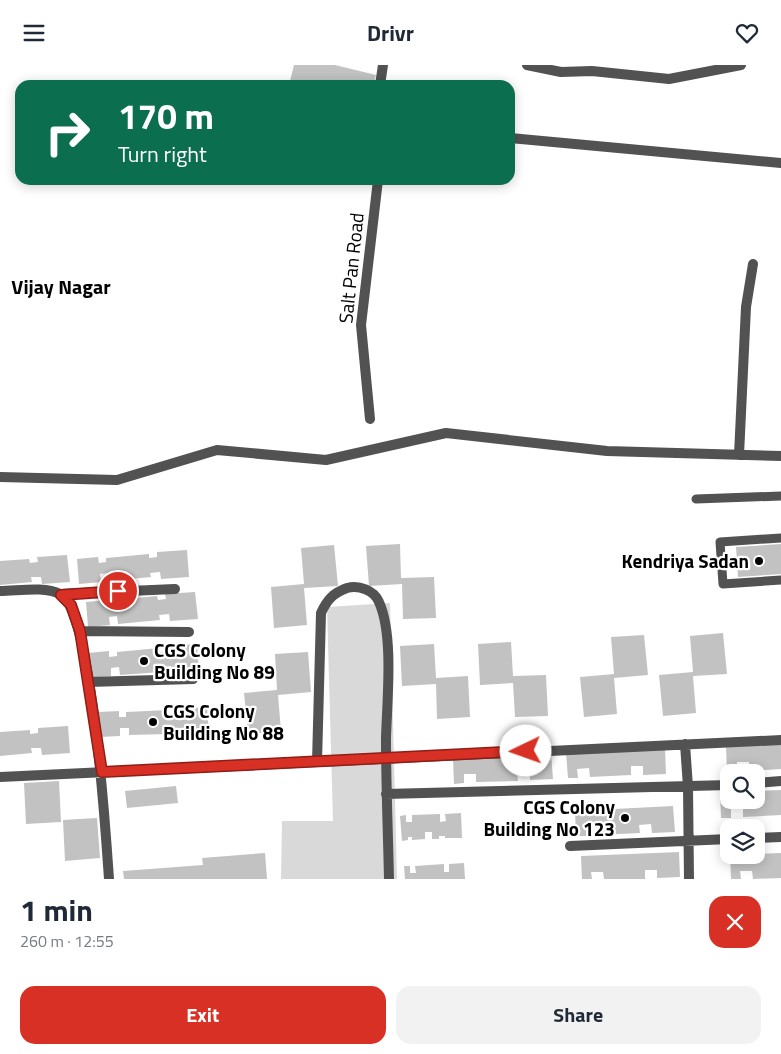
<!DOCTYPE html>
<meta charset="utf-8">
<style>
body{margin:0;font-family:"Titillium Web",sans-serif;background:#f2f2f3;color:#1f2937;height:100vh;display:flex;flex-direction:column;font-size:19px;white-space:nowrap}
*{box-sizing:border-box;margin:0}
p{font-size:16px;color:#747a83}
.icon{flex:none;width:28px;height:28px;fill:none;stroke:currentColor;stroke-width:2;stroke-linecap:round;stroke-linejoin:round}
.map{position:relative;height:814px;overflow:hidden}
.side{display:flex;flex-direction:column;background:#fff;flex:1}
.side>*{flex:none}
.banner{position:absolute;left:15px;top:15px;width:500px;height:105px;border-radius:15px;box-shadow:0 2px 12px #0003;background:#0b6e4f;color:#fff;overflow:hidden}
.fabs{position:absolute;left:720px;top:699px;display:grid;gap:10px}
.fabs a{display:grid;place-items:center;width:45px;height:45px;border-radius:10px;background:#fff;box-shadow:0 2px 12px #0003;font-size:25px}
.pin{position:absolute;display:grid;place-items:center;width:42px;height:42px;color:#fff;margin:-21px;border:2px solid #fff;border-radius:50%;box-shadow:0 1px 5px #0007}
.me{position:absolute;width:55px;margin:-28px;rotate:267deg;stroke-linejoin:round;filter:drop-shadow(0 0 4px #0008)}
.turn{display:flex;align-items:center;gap:18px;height:105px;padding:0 20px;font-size:22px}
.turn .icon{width:65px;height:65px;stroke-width:2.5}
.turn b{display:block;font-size:35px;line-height:42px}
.round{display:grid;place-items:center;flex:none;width:52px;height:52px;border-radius:15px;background:#f2f2f3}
.headline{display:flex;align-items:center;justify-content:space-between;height:85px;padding:0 20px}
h1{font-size:30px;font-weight:700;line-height:38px}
.button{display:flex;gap:10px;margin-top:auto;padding:10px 20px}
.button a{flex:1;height:58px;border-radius:15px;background:#d93025;color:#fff;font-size:20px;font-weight:700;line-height:58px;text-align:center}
.button a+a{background:#f2f2f3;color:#1f2937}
header{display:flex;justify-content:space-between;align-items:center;height:65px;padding:0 20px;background:#fff;font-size:22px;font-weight:700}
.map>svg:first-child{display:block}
.green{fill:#d9d9d9}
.building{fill:#c2c2c2}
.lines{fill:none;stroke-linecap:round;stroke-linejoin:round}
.lane{stroke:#525252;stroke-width:9}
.street{stroke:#525252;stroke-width:10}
.route-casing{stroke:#8d1f18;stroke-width:12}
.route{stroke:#d93025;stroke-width:9}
.poi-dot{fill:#000;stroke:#fff;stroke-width:2}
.labels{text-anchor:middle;stroke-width:4.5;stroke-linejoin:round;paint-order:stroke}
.street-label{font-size:19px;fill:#000;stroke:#fff}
.poi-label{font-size:19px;font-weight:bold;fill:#000;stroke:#fff;text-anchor:end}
.neighbourhood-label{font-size:20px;font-weight:bold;fill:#000;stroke:#fff}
</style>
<header><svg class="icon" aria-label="menu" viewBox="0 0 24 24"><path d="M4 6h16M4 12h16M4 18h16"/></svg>Drivr<svg class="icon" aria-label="heart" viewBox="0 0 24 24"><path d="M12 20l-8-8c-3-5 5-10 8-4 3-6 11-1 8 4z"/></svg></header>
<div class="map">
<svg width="781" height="814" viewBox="0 0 781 814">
<rect width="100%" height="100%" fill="#fff"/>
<path class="green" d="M390 538 397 814H281L282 756H333L327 542Z"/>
<path class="building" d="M294 0H335L376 10 373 20H289Z
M400 479 401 513 434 512 436 553 403 554 402 519 369 521 366 481Z
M781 479V509L738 512 736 482Z
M334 480 338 521 304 523 307 560 274 563 271 522 304 519 301 483Z
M187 485 189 512 161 514 160 507 150 508 151 512 109 516 108 508 100 509 101 517 79 519 77 494 98 492 99 498 106 497V493L149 489V493L157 492V487Z
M67 490 70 517 42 519 41 512H31L32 517 0 520V496L29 494 30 498 38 497 37 492Z
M195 527 198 554 170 556 169 549 159 550 160 555 118 559 117 551 109 552 110 560 88 562 86 537 107 535V541L115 540V535L157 531 158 535 166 534 165 529Z
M723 568 727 609 693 611 696 648 663 651 659 610 693 607 690 571Z
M644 570 648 610 614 613 617 649 584 652 580 612 614 609 611 572Z
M511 577 513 611 546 610 548 651 515 652 513 618 480 620 478 579Z
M197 579 199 606 171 608V601L161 602V607L120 610 119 602 111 603V611L90 613 88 588 109 586V592L117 591V587L159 583 160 587 168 586 167 581Z
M434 579 436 613 468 611 470 652 437 654 436 619 402 621 400 581Z
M308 587 311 627 278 630 281 666 248 669 244 628 277 625 275 589Z
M207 642 209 669 180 671V663L170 664V669L129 670V663H120V671L99 672 98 647 119 646V652H126V647L169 645V649H177V644Z
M68 661 70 688 42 690 41 683H31L32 688 0 691V667L30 665V669L38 668V663Z
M781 679V704L749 706V697H737V706L727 707 726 681Z
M665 683 666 709 643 710V701H631V710L590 712 589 703 577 704 578 713H568L566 688Z
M551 688 553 714 530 715V706L517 707 518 716 476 717V709H464V718L454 719 453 693Z
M59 716 61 757 26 759 24 718Z
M176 721 178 738 127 743 125 726Z
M781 725V750L743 752V743L731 744V753H721L720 728 729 727V735H756V726Z
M673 741 675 767 652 768 651 759 639 760 640 768 598 770V761L586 762V771H576L575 746Z
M461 748 462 773H445V771H439V774H432V767H425V774L412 775V772H408V775L402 776 400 751 406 750V757H412V750L440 749V757L446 756 445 749Z
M97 753 100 793 65 796 63 755Z
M679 787 680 812 657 813V805H645V814H604L603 807H591L592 814H582L581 791Z
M265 788 267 814H124L123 806 203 800 202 793Z
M781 788V813L753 814 752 806H740L741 814H731L730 790Z
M464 798 465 814H405L404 801H410V808H416L415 801 444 799V807H449V799Z"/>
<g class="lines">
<path class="lane" d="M696 434 781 431
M781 473 720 477 723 519 781 515"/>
<path class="street" d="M527 0 561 7 592 6 669 14 741 0
M380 20 383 0
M510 73 781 98
M370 354 361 260 378 115
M739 390 746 242 753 199
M0 412 117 415 217 385 326 395 446 368 607 386 781 391
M0 526C18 526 44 521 60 529 92 545 106 772 109 814
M61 529 175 524
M80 566 189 567
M88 617 193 614
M685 679 688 722 689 814
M317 697 321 548C327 535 333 528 347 523 359 520 374 525 379 537 394 570 387 636 386 673 386 720 388 767 389 814
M0 712 781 675
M756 718 781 716
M386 729 729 720
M756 773 781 772
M570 781 729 774"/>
</g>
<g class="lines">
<g class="route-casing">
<path id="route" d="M118 526 61 530 71 540 80 566 102 707 526 686"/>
</g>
<use href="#route" class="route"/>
</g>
<g class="poi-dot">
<circle cx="759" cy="496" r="5"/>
<circle cx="144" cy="596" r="5"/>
<circle cx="153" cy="657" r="5"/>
<circle cx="625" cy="753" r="5"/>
</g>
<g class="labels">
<g class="street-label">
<text transform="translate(351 203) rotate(-84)" y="7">Salt Pan Road</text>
</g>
<g class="poi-label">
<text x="749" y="503">Kendriya Sadan</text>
<text x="154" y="592" text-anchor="start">CGS Colony<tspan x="154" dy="22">Building No 89</tspan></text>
<text x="163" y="653" text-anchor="start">CGS Colony<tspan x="163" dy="22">Building No 88</tspan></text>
<text x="615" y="749">CGS Colony<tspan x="615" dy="22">Building No 123</tspan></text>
</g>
<g class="neighbourhood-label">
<text x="61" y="229">Vijay Nagar</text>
</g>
</g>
</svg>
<div class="fabs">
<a><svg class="icon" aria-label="search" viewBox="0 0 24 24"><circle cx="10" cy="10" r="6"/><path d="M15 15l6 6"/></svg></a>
<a><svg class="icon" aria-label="layers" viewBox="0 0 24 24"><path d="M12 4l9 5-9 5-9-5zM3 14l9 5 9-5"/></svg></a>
</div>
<div class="pin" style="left:118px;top:526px;background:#d93025"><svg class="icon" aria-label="arrive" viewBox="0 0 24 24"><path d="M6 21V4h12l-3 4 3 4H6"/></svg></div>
<svg class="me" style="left:526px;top:686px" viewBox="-20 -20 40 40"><circle r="19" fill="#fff"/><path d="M0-13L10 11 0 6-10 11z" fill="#d93025"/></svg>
<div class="banner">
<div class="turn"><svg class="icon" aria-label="right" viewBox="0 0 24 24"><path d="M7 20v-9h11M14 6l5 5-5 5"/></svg><div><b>170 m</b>Turn right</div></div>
</div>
</div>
<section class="side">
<div class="headline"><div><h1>1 min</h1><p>260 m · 12:55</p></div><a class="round" style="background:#d93025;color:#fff"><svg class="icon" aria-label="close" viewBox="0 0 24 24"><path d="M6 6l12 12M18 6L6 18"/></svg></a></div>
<div class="button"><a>Exit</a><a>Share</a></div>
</section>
